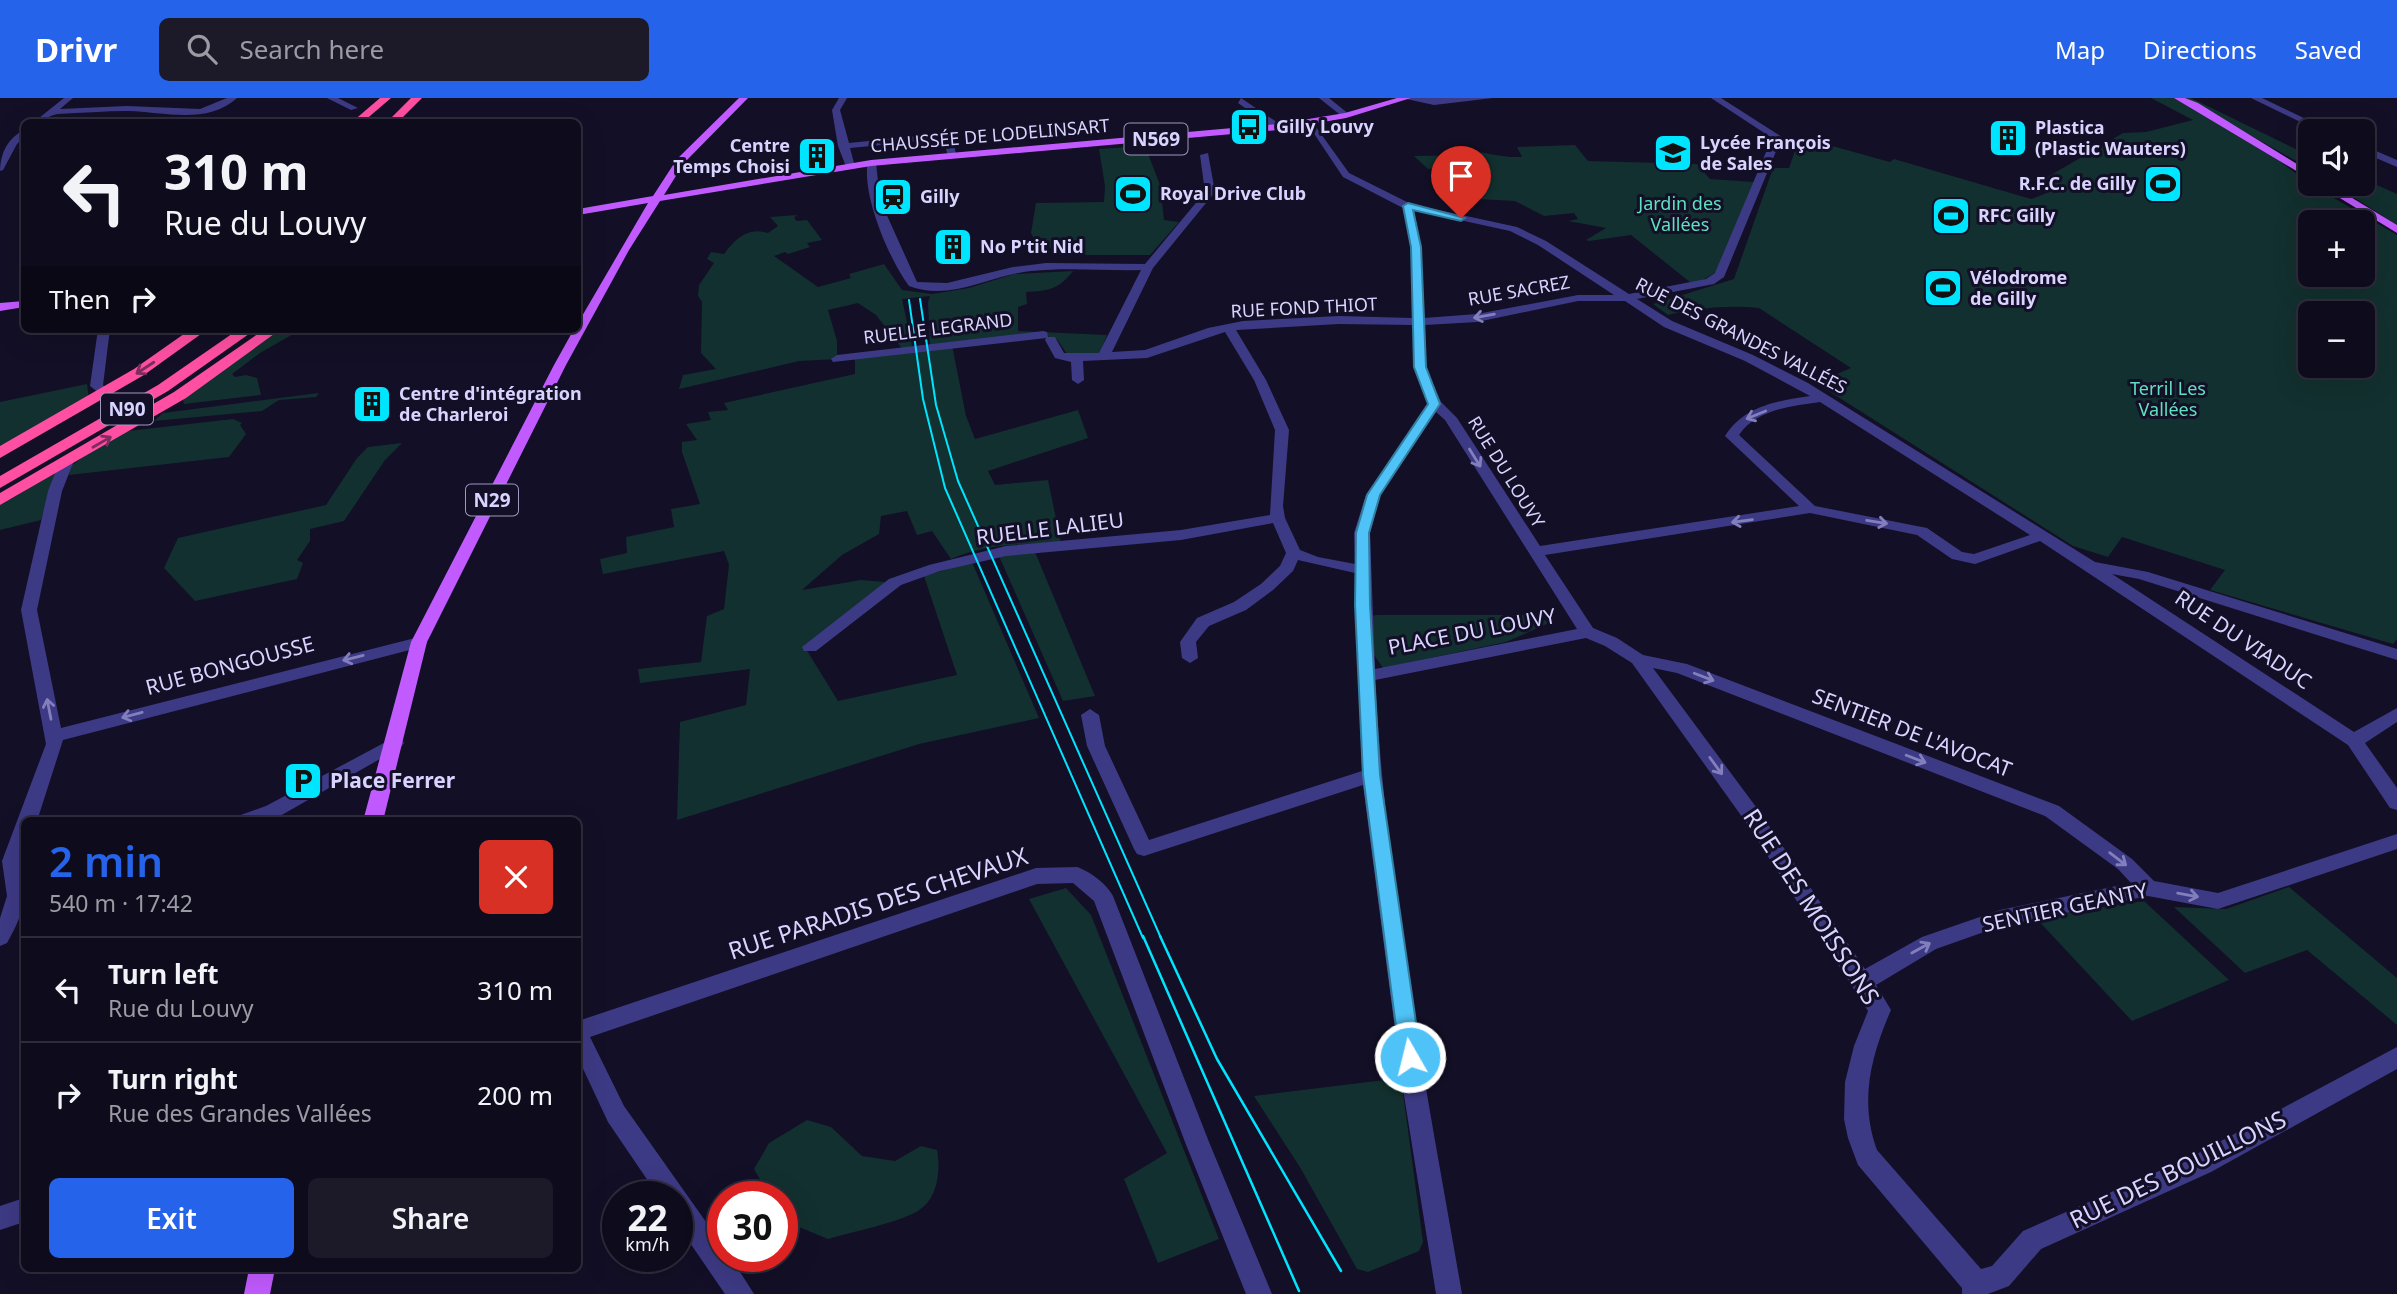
<!DOCTYPE html>
<meta charset="utf-8">
<style>
body{margin:0;font-family:"Noto Sans",sans-serif;background:#1c1929;color:#f1f3f6;height:100vh;display:flex;flex-direction:column;font-size:26px;white-space:nowrap}
*{box-sizing:border-box;margin:0}
p{font-size:23px;color:#9b9ba3}
.icon{flex:none;width:38px;height:38px;fill:none;stroke:currentColor;stroke-width:2;stroke-linecap:round;stroke-linejoin:round}
.map{position:relative;flex:1;overflow:hidden}
.panel{position:absolute;left:21px;top:719px;width:560px;height:455px;display:flex;flex-direction:column;background:#0e0b1c;border-radius:10px;box-shadow:0 7px 28px #0002,0 0 0 2px #2e2b3b}
.panel>*{flex:none}
.hud{position:absolute;left:21px;top:21px;width:560px;height:214px;border-radius:10px;box-shadow:0 7px 28px #0002,0 0 0 2px #2e2b3b;background:#0e0b1c;color:#f1f3f6;overflow:hidden}
.buttons{position:absolute;left:2298px;top:21px;display:grid;gap:14px}
.buttons a{display:grid;place-items:center;width:77px;height:77px;border-radius:10px;background:#0e0b1c;box-shadow:0 7px 28px #0002,0 0 0 2px #2e2b3b;font-size:35px}
.speed{position:absolute;left:602px;top:1083px;display:flex;gap:14px;font-size:35px;font-weight:700;text-align:center}
.speed>*{display:grid;place-content:center;width:91px;height:91px;border-radius:50%;background:#0e0b1c;box-shadow:0 7px 28px #0002,0 0 0 2px #2e2b3b;line-height:1}
.speed small{font-size:18px;font-weight:400}
.speed .limit{border:10px solid #d22;background:#fff;color:#111}
.pin{position:absolute;display:grid;place-items:center;width:60px;height:60px;color:#fff;margin:-72px -30px;border-radius:50% 50% 50% 0;rotate:-45deg;box-shadow:0 0 7px #0007}
.pin .icon{rotate:45deg}
.me{position:absolute;width:77px;margin:-38px;rotate:352deg;stroke-linejoin:round;filter:drop-shadow(0 0 5px #0008)}
.turn{display:flex;align-items:center;gap:24px;height:147px;padding:0 28px;font-size:32px}
.turn .icon{width:91px;height:91px;stroke-width:2.5}
.turn b{display:block;font-size:49px;line-height:60px}
.then{display:flex;align-items:center;height:66px;padding:0 28px;background:#0003;gap:14px;font-size:26px}
.round{display:grid;place-items:center;flex:none;width:74px;height:74px;border-radius:10px;background:#1c1929}
.overview{display:flex;align-items:center;justify-content:space-between;height:119px;padding:0 28px}
h1{font-size:42px;font-weight:600;line-height:52px;color:#2563eb}
.button{display:flex;gap:14px;margin-top:auto;padding:14px 28px}
.button a{flex:1;height:80px;border-radius:10px;background:#2563eb;color:#fff;font-size:28px;font-weight:600;line-height:80px;text-align:center}
.button a+a{background:#1c1929;color:#f1f3f6}
ul{padding:0;list-style:none}
li{display:flex;align-items:center;gap:21px;height:105px;padding:0 28px;border-top:2px solid #2e2b3b}
li div{flex:1}
li b{display:block;font-size:26px}
li em{font-style:normal}
header{display:flex;align-items:center;gap:42px;box-sizing:border-box;height:98px;padding:0 35px;background:#2563eb;color:#fff}
header strong{font-size:33px}
nav{display:flex;gap:38px;margin-inline-start:auto;font-size:24px}
.search{width:490px;height:63px;background:#1c1929;display:flex;align-items:center;gap:18px;box-sizing:border-box;padding:0 24px;border-radius:10px;color:#9b9ba3;font-size:26px}
.map>svg:first-child{display:block}
.green{fill:#12302f;fill-rule:evenodd}
.lines{fill:none;stroke-linecap:round;stroke-linejoin:round}
.minor{fill:#3d3a85;fill-rule:evenodd}
.major{fill:#c25bff;fill-rule:evenodd}
.highway{fill:#ff4fa3;fill-rule:evenodd}
.tram-far1{stroke:#00e5ff;stroke-width:2}
.tram{stroke:#00e5ff;stroke-width:2.5}
.oneway{stroke:#837fbc}
.oneway2{stroke:#7d2c5e}
.route{fill:#4fc3f7;stroke:#337fa1;stroke-width:2}
.labels{text-anchor:middle;stroke-width:6;stroke-linejoin:round;paint-order:stroke}
.far-poi-label{font-size:18px;font-weight:bold;fill:#d9d4ff;stroke:#130f26;text-anchor:start}
.far-street-label{font-size:18px;fill:#d9d4ff;stroke:#130f26}
.far-park-label{font-size:18px;fill:#5fe0c0;stroke:#130f26}
.shield{fill:#130f26;stroke:#9e99be;stroke-width:2}
.shield-label{font-size:19px;font-weight:bold;fill:#d9d4ff}
.street-label{font-size:21px;fill:#d9d4ff;stroke:#130f26}
.poi-label{font-size:21px;font-weight:bold;fill:#d9d4ff;stroke:#130f26;text-anchor:start}
.near-street-label{font-size:24px;fill:#d9d4ff;stroke:#130f26}
</style>
<header>
<strong>Drivr</strong>
<div class="search"><svg class="icon" aria-label="search" viewBox="0 0 24 24"><circle cx="10" cy="10" r="6"/><path d="M15 15l6 6"/></svg>Search here</div>
<nav><a>Map</a><a>Directions</a><a>Saved</a></nav>
</header>
<div class="map">
<svg width="2397" height="1196" viewBox="0 0 2397 1196">
<rect width="100%" height="100%" fill="#130f26"/>
<path class="green" d="M2151 0H2177L2242 35 2310 86 2397 137V541L2393 546 2210 492 2225 472 2122 439 2108 459 2073 448 1816 285 1851 270 1759 210C1729 207 1697 210 1668 217L1653 206 1734 181 1773 70H1789L1798 44 1809 47 1818 44 1890 64 1894 61 2031 101 2047 95 2049 87 2044 81 2123 35 2146 34 2193 22ZM2310 124H2362V177H2310ZM2310 215H2362V268H2310Z
M2185 0H2191L2310 58V71Z
M1575 47 1588 63 1697 66 1710 81 1754 84 1718 173 1701 183 1691 185 1631 137 1589 143 1586 142 1606 130 1568 123 1578 121 1574 115 1544 118 1515 103 1478 101 1452 69 1428 71 1414 58 1469 57 1467 53C1487 54 1502 60 1522 59L1517 49Z
M1145 48 1160 87 1164 122 1179 124 1150 157H1055L1050 149 1031 152 1036 144 1031 135 1036 105 1104 104 1105 88 1099 51Z
M2363 81 2397 96V127L2333 86H2362Z
M797 117 794 120 797 123 807 122 822 142 807 145 810 149 788 156 785 154 774 158 818 189 851 180 849 176 884 166 902 192 932 196 969 190 1014 176 1073 173C1059 191 1049 193 1026 194L1027 206 1018 209V233L1107 237 1100 255 1067 256 1057 241 1043 237 952 247 966 318 975 341 1078 312 1088 340 988 373 995 387 1048 382 1061 445C1024 446 985 446 951 461L932 433 917 437 907 413 881 418 879 436 842 457 802 492 861 482 885 484 877 498 806 551 838 603 957 577 924 478 972 464 1039 620 919 646 677 722 680 624 746 607 750 571 640 585 638 571 701 564 707 518 724 511 729 467 724 453 603 476 600 461 627 455 626 439 674 429 671 411 700 406 682 354V344L697 342 686 326 711 322 708 314 728 312 724 305 855 276V258L904 253 876 217 858 205 828 212 837 243V261L799 263 679 291 683 277 716 271 701 255 702 204 698 198 699 187 714 165 707 161 711 154 724 156C736 140 748 129 768 135L778 128 770 119ZM930 198 928 204 930 250 904 252 912 248 902 201Z
M279 231H302L260 255 232 276 235 279 246 277 257 280 261 297 184 306 182 299Z
M87 286 89 301 0 351V304Z
M319 295 316 299 279 302 262 313 154 323 163 315Z
M233 321 242 325 240 327 246 336 229 359 69 377 72 367 119 334Z
M402 345 385 362 344 423 310 431V443L297 462 303 465 297 481 195 503 164 470 178 440 326 407 357 360 368 349Z
M58 372 41 422 0 432V404L13 400Z
M1035 454 1095 598 1063 603 999 458Z
M1377 517H1537L1549 525 1506 544 1383 570 1370 551 1371 518Z
M2289 789 2397 880V927L2307 852 2245 875 2174 809 2226 811Z
M1066 790 1091 817 1219 1141 1158 1165 1124 1081 1167 1055 1029 801Z
M2144 803 2229 882 2132 923 2035 819Z
M1401 980 1423 1144 1419 1153 1368 1174 1357 1171 1301 1071 1254 998Z
M807 1022 831 1029 862 1058 895 1063 921 1048 937 1052C941 1072 938 1101 918 1113 897 1125 852 1134 828 1141L782 1122V1099H770L754 1071 769 1045Z"/>
<g class="lines">
<path class="minor" d="M64 0H73L60 11 127 8 200 11 227 0H237C208 27 164 14 128 13 105 13 81 15 58 16 48 17 44 24 34 24Z
M327 0H338L358 10 351 12Z
M839 0H847L840 12 849 45 948 35 953 38 956 58 948 60 944 41 850 50 855 69 847 71 838 48 832 12Z
M1241 0 1281 27V31H1275L1238 5Z
M1319 0H1329L1350 17 1343 19Z
M1402 0H1493L1434 7Z
M1711 0H1721L1782 39 1724 179 1714 186 1637 201 1672 223 1753 257 1808 285 2095 464 2148 474 2397 551V562L2139 481 2112 476 2354 634 2397 610V624L2365 645 2397 690V712L2390 710 2348 647 2040 443 1975 466 1952 461 1917 437 1810 415 1545 457 1593 530 1617 540 1643 557 1687 566 2059 708 2132 761 2154 783 2218 795 2397 736V751L2218 811 2148 798 2001 828 1936 851 1876 887 1891 912C1871 958 1859 1003 1877 1052L1981 1171 1992 1168 2023 1133 2193 1058 2397 949V971L2211 1074 2041 1151 2009 1188 1988 1196H1962V1190L1858 1067 1848 1040 1844 1021 1845 984 1854 948 1868 913 1745 723 1632 565 1605 548 1586 540 1375 582C1386 787 1427 994 1462 1196H1436L1402 985 1363 687 1144 758 1137 756 1134 751 1087 648 1081 617 1090 611 1099 617 1105 648 1149 742 1362 673 1355 475 1298 462 1293 473 1273 492 1246 512 1209 528 1196 544 1198 560 1190 565 1182 560 1180 544 1197 520 1234 504 1261 486 1280 468 1286 455 1273 425 1181 442 1006 458 940 473 901 487 816 553H804L802 549 889 481 929 467 1006 448 1181 432 1270 417 1275 332 1254 282 1225 234 1147 260 1083 263 1084 282 1078 286 1072 282 1071 264 1055 260 1045 242 1046 240 833 264 831 261 837 257 1043 233 1047 234 1048 239H1055L1064 255H1099L1141 172C1104 173 1068 169 1031 173 991 177 950 204 909 188 889 161 861 96 868 63L876 65 880 102 917 184 947 185 1013 169 1046 165 1145 166 1205 94 1200 57 1208 55 1215 94 1153 170 1112 254 1145 252 1208 230 1243 223 1339 218 1412 220 1411 149 1403 110 1343 79 1307 25 1311 22 1349 75 1411 106 1517 129 1546 143 1629 196 1706 181 1715 175 1772 40ZM1414 112 1510 133 1538 147 1614 197H1578L1477 216 1424 220 1421 149ZM1578 203H1625L1664 229 1745 263 1810 298C1777 303 1744 308 1725 338L1799 408 1540 448 1457 320 1441 304 1426 269 1425 227 1477 224ZM1339 226 1413 227 1414 269 1428 306 1366 397 1354 435 1355 466 1318 459 1300 452 1285 420 1283 408 1289 332 1266 282 1236 232ZM1820 304 2030 437 1974 456 1962 454 1927 430 1815 408 1739 337C1756 311 1792 308 1820 304ZM1436 314 1445 322 1577 531 1375 571 1370 435 1380 397ZM1653 570 1677 575 2045 718 2118 771 2131 785 2000 812 1922 839 1865 871 1759 713Z
M2251 0H2262L2331 33H2319Z
M24 32V39L17 46 3 72 0 73C0 55 8 40 24 32Z
M2362 47 2397 62V69L2362 54Z
M98 231H110L103 287 110 295 104 299 90 288Z
M67 359 74 363 62 393 37 512 61 630 419 539 427 544 425 548 63 642 37 723H24C24 737 22 753 22 766 25 802 25 814 7 845L0 848V820L7 798 2 763 46 646 21 512 48 393 60 363Z
M395 639 401 641 404 645 401 649 280 718 267 723H235L238 718 266 708Z
M1077 769C1089 773 1107 786 1113 798L1209 1044 1272 1196H1246L1185 1044 1094 803 1073 785 1037 786 590 939 624 1008 723 1148V1158H730L754 1196H725L677 1126V1099H659L608 1024 578 960V923L1036 770Z
M24 1100V1124L0 1132V1108Z"/>
<path class="major" d="M739 0H748L684 65 664 97 871 62 1278 26 1345 15 1397 0H1411L1346 20 1278 32 871 68 660 103 629 152 566 267 427 544 383 723H363L411 544 554 267 574 231H578V225L648 105 578 117V111L653 98 677 61Z
M2174 0H2185L2198 5 2310 74V81Z
M2317 86H2329L2397 127V135Z
M24 203V209L0 213V205Z
M249 1171H275L270 1196H244Z"/>
<path class="highway" d="M380 0H391L363 24H352Z
M411 0H422L398 24H387Z
M191 231H208L144 277 0 360V348L134 271Z
M239 231H256L168 293 0 390V378L158 287Z
M265 231H281L186 300 0 407V395L174 294Z"/>
<path class="tram-far1" d="M920 201 936 307 958 383 1161 840
M909 202 923 301 945 390 1143 840"/>
<path class="tram" d="M1143 838 1299 1193
M1160 838 1217 961 1341 1173"/>
</g>
<defs><path id="oneway-shaft" d="M-6 0H5M1.5-3L5.5 0L1.5 3" fill="none" stroke-width="1.6" stroke-linecap="round" stroke-linejoin="round" transform="scale(1.75)"/></defs>
<g class="oneway">
<use href="#oneway-shaft" transform="translate(1484 218) rotate(170)"/>
<use href="#oneway-shaft" transform="translate(1756 317) rotate(158)"/>
<use href="#oneway-shaft" transform="translate(1475 360) rotate(58)"/>
<use href="#oneway-shaft" transform="translate(1742 423) rotate(172)"/>
<use href="#oneway-shaft" transform="translate(1877 424) rotate(9)"/>
<use href="#oneway-shaft" transform="translate(353 560) rotate(166)"/>
<use href="#oneway-shaft" transform="translate(1704 579) rotate(21)"/>
<use href="#oneway-shaft" transform="translate(49 611) rotate(-101)"/>
<use href="#oneway-shaft" transform="translate(132 617) rotate(165)"/>
<use href="#oneway-shaft" transform="translate(1916 661) rotate(21)"/>
<use href="#oneway-shaft" transform="translate(1716 668) rotate(54)"/>
<use href="#oneway-shaft" transform="translate(2118 761) rotate(37)"/>
<use href="#oneway-shaft" transform="translate(2188 797) rotate(10)"/>
<use href="#oneway-shaft" transform="translate(1921 850) rotate(-29)"/>
</g>
<g class="oneway2">
<use href="#oneway-shaft" transform="translate(145 270) rotate(147)"/>
<use href="#oneway-shaft" transform="translate(102 344) rotate(-30)"/>
</g>
<path class="route" d="M1408 105 1465 120 1461 123 1413 112 1421 149 1426 269 1440 306 1380 397 1369 435 1370 507 1380 677 1421 959 1418 965 1410 968 1403 965 1400 959 1363 677 1355 507 1356 435 1367 397 1428 306 1414 269 1411 149 1403 108Z"/>
<defs>
<g id="bus-square" transform="scale(2.0125)"><rect x="-9" y="-9" width="18" height="18" rx="4" fill="#00e5ff" stroke="#130f26"/><path d="M-5-6H5V4H4V6H2V4H-2V6H-4V4H-5ZM-3.5-4V0h7V-4ZM-3.5 1.2v1.5H-2V1.2ZM2 1.2v1.5H3.5V1.2Z" fill="#111"/></g>
<g id="building-square" transform="scale(2.0125)"><rect x="-9" y="-9" width="18" height="18" rx="4" fill="#00e5ff" stroke="#130f26"/><path d="M-4-6H4V6H1V3H-1V6H-4ZM-2.5-4.3h1.7v1.8h-1.7ZM.8-4.3h1.7v1.8H.8ZM-2.5-1h1.7V.8h-1.7ZM.8-1h1.7V.8H.8Z" fill="#111"/></g>
<g id="school-square" transform="scale(2.0125)"><rect x="-9" y="-9" width="18" height="18" rx="4" fill="#00e5ff" stroke="#130f26"/><path d="M0-5L7-2L0 1L-7-2ZM-4 1L0 2.5L4 1V4Q0 6-4 4Z" fill="#111"/></g>
<g id="stadium-square" transform="scale(2.0125)"><rect x="-9" y="-9" width="18" height="18" rx="4" fill="#00e5ff" stroke="#130f26"/><path d="M0-5a6.5 5 0 1 0 0 10a6.5 5 0 1 0 0-10ZM-3.5-1.8h7v3.6h-7Z" fill="#111"/></g>
<g id="station-square" transform="scale(2.0125)"><rect x="-9" y="-9" width="18" height="18" rx="4" fill="#00e5ff" stroke="#130f26"/><path d="M-3-6H3Q5-6 5-4V2Q5 4 3 4L4.5 6H3L1.5 4h-3L-3 6H-4.5L-3 4Q-5 4-5 2V-4Q-5-6-3-6ZM-3.5-4v3h7v-3ZM-3.5 1v1.5H-2V1ZM2 1v1.5H3.5V1Z" fill="#111"/></g>
<g id="parking-square" transform="scale(2.0125)"><rect x="-9" y="-9" width="18" height="18" rx="4" fill="#00e5ff" stroke="#130f26"/><path d="M-3.5-5.5H1a3.5 3.5 0 0 1 0 7H-1V5.5H-3.5ZM-1-3.4V-.6H.8a1.4 1.4 0 0 0 0-2.8Z" fill="#111"/></g>
</defs>
<g fill-rule="evenodd">
<use href="#bus-square" x="1249" y="29"/>
<use href="#building-square" x="2008" y="40"/>
<use href="#school-square" x="1673" y="55"/>
<use href="#building-square" x="817" y="58"/>
<use href="#stadium-square" x="2163" y="86"/>
<use href="#stadium-square" x="1133" y="96"/>
<use href="#station-square" x="893" y="99"/>
<use href="#stadium-square" x="1951" y="118"/>
<use href="#building-square" x="953" y="149"/>
<use href="#stadium-square" x="1943" y="190"/>
<use href="#building-square" x="372" y="306"/>
<use href="#parking-square" x="303" y="683"/>
</g>
<g class="labels">
<g class="far-poi-label">
<text x="1276" y="35">Gilly Louvy</text>
<text x="2035" y="36">Plastica<tspan x="2035" dy="21">(Plastic Wauters)</tspan></text>
<text x="1700" y="51">Lycée François<tspan x="1700" dy="21">de Sales</tspan></text>
<text x="790" y="54" text-anchor="end">Centre<tspan x="790" dy="21">Temps Choisi</tspan></text>
<text x="2136" y="92" text-anchor="end">R.F.C. de Gilly</text>
<text x="1160" y="102">Royal Drive Club</text>
<text x="920" y="105">Gilly</text>
<text x="1978" y="124">RFC Gilly</text>
<text x="980" y="155">No P'tit Nid</text>
<text x="1970" y="186">Vélodrome<tspan x="1970" dy="21">de Gilly</tspan></text>
<text x="399" y="302">Centre d'intégration<tspan x="399" dy="21">de Charleroi</tspan></text>
</g>
<g class="far-street-label">
<text transform="translate(990 38) rotate(-5)" y="6">CHAUSSÉE DE LODELINSART</text>
<text transform="translate(1519 193) rotate(-10)" y="6">RUE SACREZ</text>
<text transform="translate(1304 210) rotate(-3)" y="6">RUE FOND THIOT</text>
<text transform="translate(938 231) rotate(-7)" y="6">RUELLE LEGRAND</text>
<text transform="translate(1741 238) rotate(27)" y="6">RUE DES GRANDES VALLÉES</text>
<text transform="translate(1506 374) rotate(58)" y="6">RUE DU LOUVY</text>
</g>
<g class="far-park-label">
<text x="1680" y="112">Jardin des<tspan x="1680" dy="21">Vallées</tspan></text>
<text x="2168" y="297">Terril Les<tspan x="2168" dy="21">Vallées</tspan></text>
</g>
<g class="shield">
<rect x="1124.5" y="25.5" width="63" height="31" rx="5"/>
<rect x="101" y="295.5" width="52" height="31" rx="5"/>
<rect x="466" y="386.5" width="52" height="31" rx="5"/>
</g>
<g class="shield-label">
<text x="1156" y="48">N569</text>
<text x="127" y="318">N90</text>
<text x="492" y="409">N29</text>
</g>
<g class="street-label">
<text transform="translate(1050 431) rotate(-7)" y="7">RUELLE LALIEU</text>
<text transform="translate(1472 534) rotate(-11)" y="7">PLACE DU LOUVY</text>
<text transform="translate(2243 542) rotate(34)" y="7">RUE DU VIADUC</text>
<text transform="translate(230 568) rotate(-15)" y="7">RUE BONGOUSSE</text>
<text transform="translate(1912 635) rotate(21)" y="7">SENTIER DE L'AVOCAT</text>
<text transform="translate(2065 810) rotate(-12)" y="7">SENTIER GEANTY</text>
</g>
<g class="poi-label">
<text x="330" y="690">Place Ferrer</text>
</g>
<g class="near-street-label">
<text transform="translate(878 806) rotate(-18)" y="8">RUE PARADIS DES CHEVAUX</text>
<text transform="translate(1811 809) rotate(57)" y="8">RUE DES MOISSONS</text>
<text transform="translate(2178 1072) rotate(-26)" y="8">RUE DES BOUILLONS</text>
</g>
</g>
</svg>
<div class="buttons">
<a><svg class="icon" aria-label="sound" viewBox="0 0 24 24"><path d="M4 9h4l5-4v14l-5-4H4zM17 9q2 3 0 6"/></svg></a>
<a>+</a>
<a>−</a>
</div>
<div class="speed"><div>22<small>km/h</small></div><div class="limit">30</div></div>
<div class="pin" style="left:1461px;top:120px;background:#d93025"><svg class="icon" aria-label="arrive" viewBox="0 0 24 24"><path d="M6 21V4h12l-3 4 3 4H6"/></svg></div>
<svg class="me" style="left:1410px;top:959px" viewBox="-20 -20 40 40"><circle r="17" fill="#4fc3f7" stroke="#fff" stroke-width="3"/><path d="M0-11L8 9 0 5-8 9z" fill="#fff"/></svg>
<div class="hud">
<div class="turn"><svg class="icon" aria-label="left" viewBox="0 0 24 24"><path d="M17 20v-9H6M10 6l-5 5 5 5"/></svg><div><b>310 m</b>Rue du Louvy</div></div>
<div class="then">Then<svg class="icon" aria-label="right" viewBox="0 0 24 24"><path d="M7 20v-9h11M14 6l5 5-5 5"/></svg></div>
</div>
<section class="panel">
<div class="overview"><div><h1>2 min</h1><p>540 m · 17:42</p></div><a class="round" style="background:#d93025;color:#fff"><svg class="icon" aria-label="close" viewBox="0 0 24 24"><path d="M6 6l12 12M18 6L6 18"/></svg></a></div>
<ul>
<li><svg class="icon" aria-label="left" viewBox="0 0 24 24"><path d="M17 20v-9H6M10 6l-5 5 5 5"/></svg><div><b>Turn left</b><p>Rue du Louvy</p></div><em>310 m</em></li>
<li><svg class="icon" aria-label="right" viewBox="0 0 24 24"><path d="M7 20v-9h11M14 6l5 5-5 5"/></svg><div><b>Turn right</b><p>Rue des Grandes Vallées</p></div><em>200 m</em></li>
</ul>
<div class="button"><a>Exit</a><a>Share</a></div>
</section>
</div>
